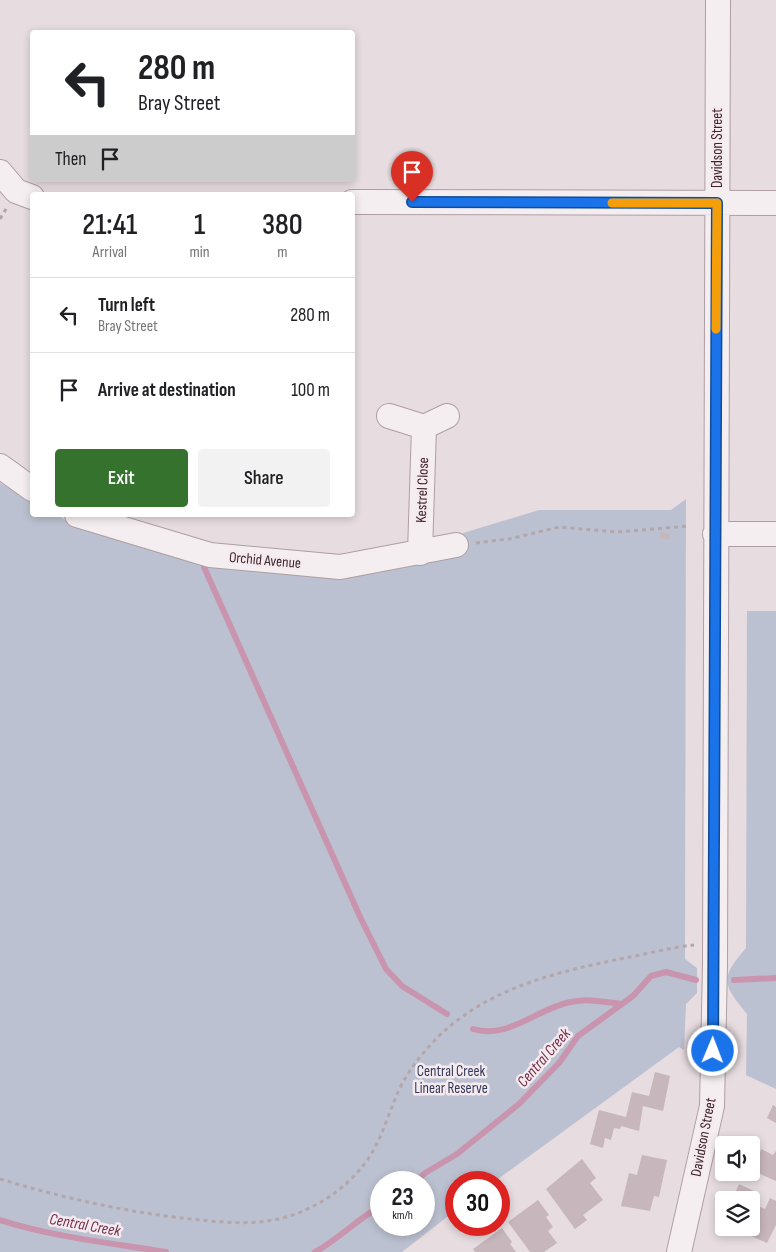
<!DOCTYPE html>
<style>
body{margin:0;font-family:"Sofia Sans Condensed",sans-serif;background:#f2f2f2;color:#202124;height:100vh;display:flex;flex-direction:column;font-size:19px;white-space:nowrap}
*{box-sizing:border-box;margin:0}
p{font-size:16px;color:#757577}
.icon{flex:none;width:28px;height:28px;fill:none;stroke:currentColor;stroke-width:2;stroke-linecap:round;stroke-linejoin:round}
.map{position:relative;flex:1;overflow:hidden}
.panel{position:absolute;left:30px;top:192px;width:325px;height:325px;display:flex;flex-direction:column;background:#fff;border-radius:5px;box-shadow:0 2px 8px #0003}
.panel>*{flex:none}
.top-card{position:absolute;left:30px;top:30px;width:325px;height:152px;border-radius:5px;box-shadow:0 2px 8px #0003;background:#fff;color:#202124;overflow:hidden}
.fabs{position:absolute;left:715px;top:1136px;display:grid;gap:10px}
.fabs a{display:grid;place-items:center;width:45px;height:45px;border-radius:5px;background:#fff;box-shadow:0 2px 8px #0003;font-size:25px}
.speed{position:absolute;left:370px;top:1171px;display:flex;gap:10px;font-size:25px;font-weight:700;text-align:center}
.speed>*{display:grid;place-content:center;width:65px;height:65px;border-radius:50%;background:#fff;box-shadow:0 2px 8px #0003;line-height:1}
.speed small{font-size:12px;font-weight:400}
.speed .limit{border:8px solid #d22;background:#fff;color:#111}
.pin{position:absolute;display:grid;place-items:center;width:42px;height:42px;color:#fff;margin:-51px -21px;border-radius:50% 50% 50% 0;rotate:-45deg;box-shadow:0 0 5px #0007}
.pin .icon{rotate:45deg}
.me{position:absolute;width:55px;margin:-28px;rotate:1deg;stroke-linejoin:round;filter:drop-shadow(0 0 4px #0008)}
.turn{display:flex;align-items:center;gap:18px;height:105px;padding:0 25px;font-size:22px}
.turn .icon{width:65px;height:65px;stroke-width:2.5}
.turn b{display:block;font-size:35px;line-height:42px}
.then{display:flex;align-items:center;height:48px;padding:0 25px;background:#0003;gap:10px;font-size:19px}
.eta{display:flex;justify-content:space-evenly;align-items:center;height:85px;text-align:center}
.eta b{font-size:30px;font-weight:600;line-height:35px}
.primary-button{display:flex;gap:10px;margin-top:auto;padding:10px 25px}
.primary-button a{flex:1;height:58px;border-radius:5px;background:#34722d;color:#fff;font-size:20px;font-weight:600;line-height:58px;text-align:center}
.primary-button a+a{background:#f2f2f2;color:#202124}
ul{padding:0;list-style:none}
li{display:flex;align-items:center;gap:15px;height:75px;padding:0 25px;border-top:1px solid #e0e0e0}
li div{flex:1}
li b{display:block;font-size:19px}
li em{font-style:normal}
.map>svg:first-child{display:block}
.green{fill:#bcc1d1;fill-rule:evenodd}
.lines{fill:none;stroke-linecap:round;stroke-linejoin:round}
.stream{stroke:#c994ad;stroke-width:6}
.building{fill:#c7b6bc}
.street-casing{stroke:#ae9ea3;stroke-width:26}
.path{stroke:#b3a6aa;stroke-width:3;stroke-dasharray:4 4;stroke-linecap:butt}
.street{stroke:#f5eef1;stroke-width:24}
.route-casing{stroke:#114b97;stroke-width:12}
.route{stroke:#1a73e8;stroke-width:9}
.slow{stroke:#f59e0b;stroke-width:9}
.labels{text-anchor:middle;stroke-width:5;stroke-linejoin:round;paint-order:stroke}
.street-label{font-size:15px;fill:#3e252d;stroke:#f5ebef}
.park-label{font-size:15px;fill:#32385a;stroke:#f5ebef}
.water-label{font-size:16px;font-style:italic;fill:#732d4b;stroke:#f5ebef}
</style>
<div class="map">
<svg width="776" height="1252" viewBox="0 0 776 1252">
<rect width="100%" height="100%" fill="#e7dce0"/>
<path class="green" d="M0 483 32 501V515H57L67 521 189 559 410 564 464 554 460 534 539 510H671L686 499 685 942V959L697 968V993L686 1004 684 1050 679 1047 494 1182H456V1210L402 1252H0ZM381 1182H424V1225H381Z
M747 611H776V1089L746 1075 747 1014C722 984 720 978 746 948Z"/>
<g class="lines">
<path class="stream" d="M204 567 361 919 386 969 402 986 447 1014
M734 980 776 978
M473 1029C509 1040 537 1008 571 1002 588 998 604 1002 621 1004
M416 1182 425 1173 457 1154 519 1104 559 1063 578 1036 633 996 651 976 666 972 696 980
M0 1220C53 1237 111 1243 166 1252
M315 1252C339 1239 357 1219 381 1206"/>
</g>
<path class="building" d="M661 532 670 534 669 540 659 538Z
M655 1072 670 1076 663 1111 643 1106 639 1131 621 1126 620 1129 614 1128 611 1140 605 1138 603 1148 590 1144 599 1110 626 1117 632 1092 649 1096Z
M773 1105 776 1107V1123L767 1118Z
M761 1149 773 1155 776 1151V1181L754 1171Z
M642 1155 667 1160 659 1197 654 1196 650 1211 621 1206 629 1173 637 1175Z
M582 1159 596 1178 590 1183 603 1200 583 1215 587 1220 575 1229 546 1189Z
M739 1184 754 1191 750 1200H732Z
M770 1198 776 1201V1225L767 1243 733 1228H751V1203L765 1209Z
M538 1200 549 1215 546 1217 553 1227 548 1231 557 1243 544 1252H530L508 1222Z
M502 1228 512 1242 510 1244 516 1252H475L473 1249Z"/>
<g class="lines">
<g class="street-casing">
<path id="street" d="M0 172 16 191 32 197
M352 202 776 203
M389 416 424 427 447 416
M0 466 32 489
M77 515 210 555 340 567 456 545
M715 534H776
M420 553 424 427
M679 1252 712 1106 715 964 718 0"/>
</g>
<path class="path" d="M0 219 6 209
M476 543 509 539 559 527 618 532 689 526
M0 1179C63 1198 126 1212 191 1219 218 1222 246 1225 273 1220 307 1214 340 1194 362 1167 381 1144 387 1116 399 1090 408 1071 420 1056 434 1041 486 987 560 971 630 957 651 953 673 947 694 945"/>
<use href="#street" class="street"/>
</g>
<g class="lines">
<g class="route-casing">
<path id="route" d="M412 202 717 203 713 1051"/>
</g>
<use href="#route" class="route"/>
<path class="slow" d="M612 203H717L716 329"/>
</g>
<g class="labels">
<g class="street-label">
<text transform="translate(717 148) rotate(-90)" y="5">Davidson Street</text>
<text transform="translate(422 490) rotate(-88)" y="5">Kestrel Close</text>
<text transform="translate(265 560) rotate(5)" y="5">Orchid Avenue</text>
<text transform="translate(703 1137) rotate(-79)" y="5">Davidson Street</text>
</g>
<g class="park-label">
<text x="451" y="1076">Central Creek<tspan x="451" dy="17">Linear Reserve</tspan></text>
</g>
<g class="water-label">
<text transform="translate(543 1057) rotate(-49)" y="6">Central Creek</text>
<text transform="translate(85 1224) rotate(10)" y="6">Central Creek</text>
</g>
</g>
</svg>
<div class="fabs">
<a><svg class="icon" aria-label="sound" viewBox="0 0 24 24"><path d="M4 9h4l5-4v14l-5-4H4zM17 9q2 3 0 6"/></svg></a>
<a><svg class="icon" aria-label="layers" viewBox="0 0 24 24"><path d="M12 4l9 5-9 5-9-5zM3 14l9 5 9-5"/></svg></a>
</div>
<div class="speed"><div>23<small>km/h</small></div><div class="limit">30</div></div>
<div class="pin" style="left:412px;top:202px;background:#d93025"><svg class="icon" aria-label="arrive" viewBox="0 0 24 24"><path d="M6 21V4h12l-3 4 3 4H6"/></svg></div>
<svg class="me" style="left:713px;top:1051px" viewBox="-20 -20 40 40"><circle r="17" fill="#1a73e8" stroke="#fff" stroke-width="3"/><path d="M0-11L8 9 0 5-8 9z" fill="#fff"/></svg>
<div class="top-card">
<div class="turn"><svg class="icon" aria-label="left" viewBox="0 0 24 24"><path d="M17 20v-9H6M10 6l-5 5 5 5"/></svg><div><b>280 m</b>Bray Street</div></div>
<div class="then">Then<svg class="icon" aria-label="arrive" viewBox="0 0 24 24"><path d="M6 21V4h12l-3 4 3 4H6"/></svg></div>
</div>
<section class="panel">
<div class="eta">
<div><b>21:41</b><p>Arrival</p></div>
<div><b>1</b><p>min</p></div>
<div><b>380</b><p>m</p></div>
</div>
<ul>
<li><svg class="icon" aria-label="left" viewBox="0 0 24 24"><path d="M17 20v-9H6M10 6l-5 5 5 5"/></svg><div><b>Turn left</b><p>Bray Street</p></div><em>280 m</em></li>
<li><svg class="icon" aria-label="arrive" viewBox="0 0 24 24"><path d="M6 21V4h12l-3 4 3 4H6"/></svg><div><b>Arrive at destination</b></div><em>100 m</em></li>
</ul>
<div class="primary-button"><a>Exit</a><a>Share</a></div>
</section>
</div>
